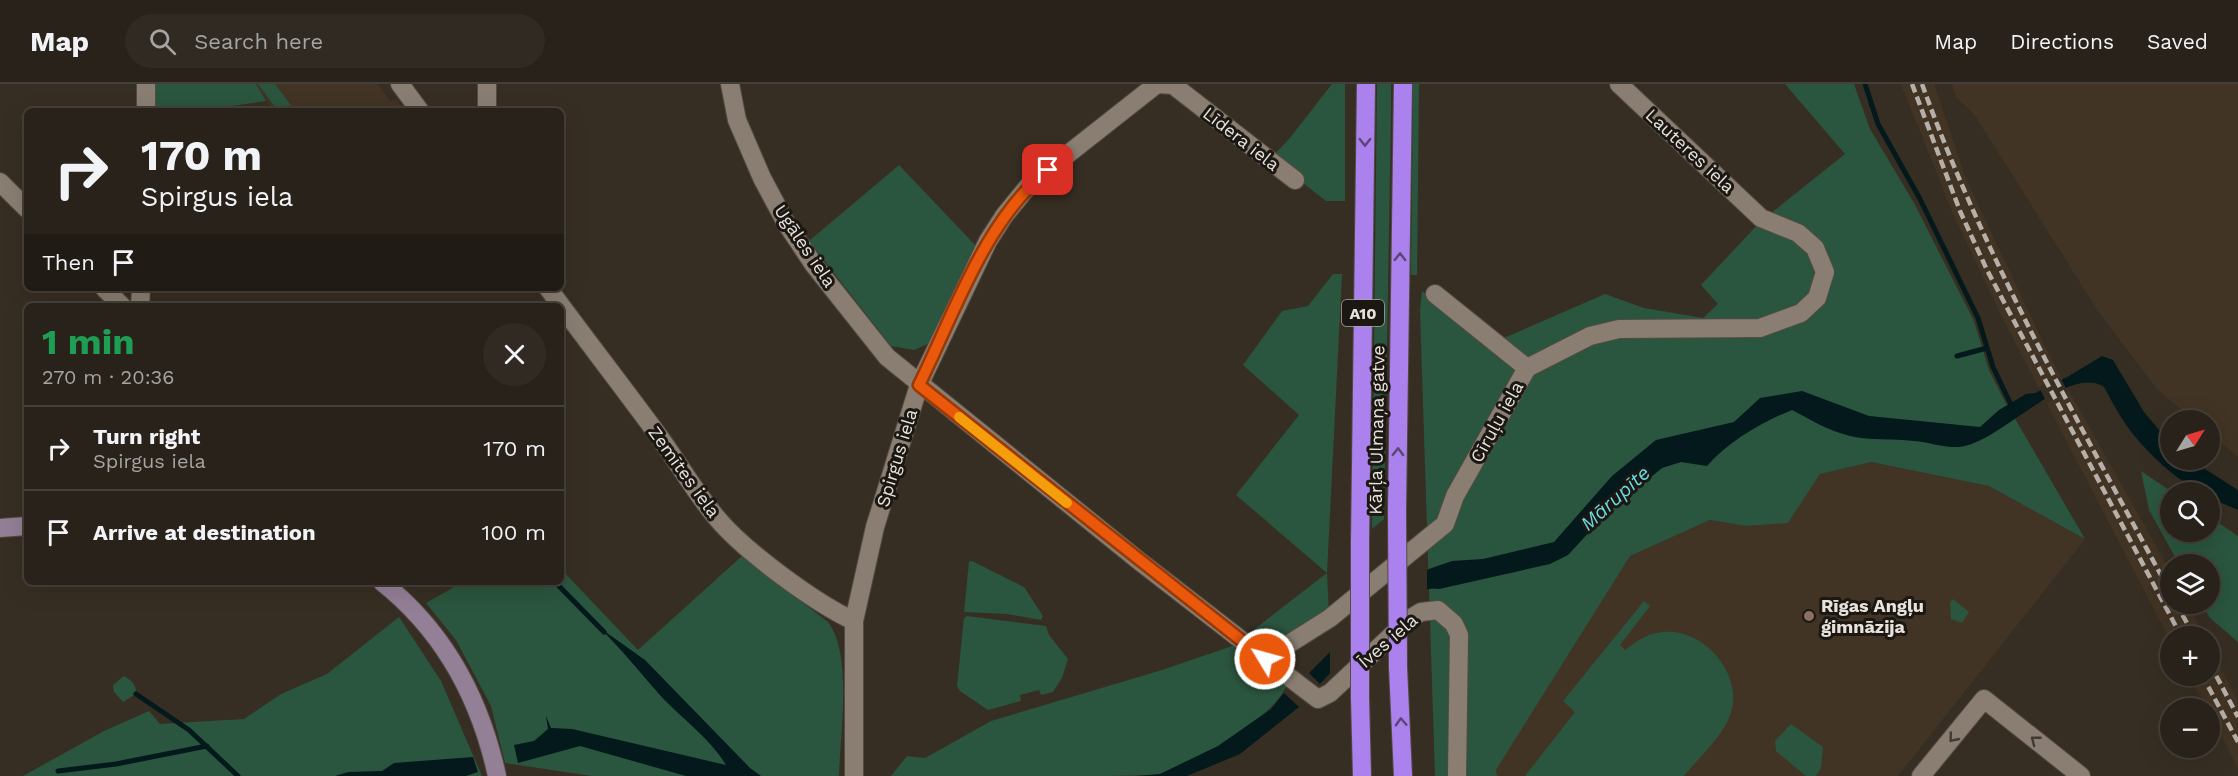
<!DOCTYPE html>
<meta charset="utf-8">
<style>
body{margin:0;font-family:"Work Sans",sans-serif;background:#312a23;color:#f1f3f6;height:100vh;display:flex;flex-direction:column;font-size:22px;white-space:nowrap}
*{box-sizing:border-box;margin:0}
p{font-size:20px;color:#a5a4a2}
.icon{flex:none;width:33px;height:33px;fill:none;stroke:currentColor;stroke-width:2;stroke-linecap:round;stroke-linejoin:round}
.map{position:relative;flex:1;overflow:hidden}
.details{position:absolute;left:24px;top:219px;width:540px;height:282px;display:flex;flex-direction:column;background:#29221a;border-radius:9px;box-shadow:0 6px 24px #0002,0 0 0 2px #453f39}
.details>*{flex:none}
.top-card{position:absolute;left:24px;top:24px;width:540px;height:183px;border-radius:9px;box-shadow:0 6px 24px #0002,0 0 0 2px #453f39;background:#29221a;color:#f1f3f6;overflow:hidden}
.needle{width:39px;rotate:53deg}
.fabs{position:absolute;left:2160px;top:326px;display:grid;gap:12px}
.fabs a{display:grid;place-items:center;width:60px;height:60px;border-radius:50%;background:#29221a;box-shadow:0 6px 24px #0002,0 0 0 2px #453f39;font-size:30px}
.pin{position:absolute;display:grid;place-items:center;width:51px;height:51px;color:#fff;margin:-26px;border-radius:12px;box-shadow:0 3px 9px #0006}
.me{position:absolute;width:66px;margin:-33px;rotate:307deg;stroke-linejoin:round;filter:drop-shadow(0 0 4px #0008)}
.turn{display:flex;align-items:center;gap:21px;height:126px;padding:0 18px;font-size:27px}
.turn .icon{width:78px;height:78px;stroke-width:2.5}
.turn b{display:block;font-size:42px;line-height:51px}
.then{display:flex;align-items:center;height:57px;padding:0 18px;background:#0003;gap:12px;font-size:22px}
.round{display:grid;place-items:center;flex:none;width:63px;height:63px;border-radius:32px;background:#312a23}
.overview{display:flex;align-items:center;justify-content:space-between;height:102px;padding:0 18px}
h1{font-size:36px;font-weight:700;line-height:45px;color:#1e9e55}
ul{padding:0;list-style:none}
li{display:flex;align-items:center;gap:18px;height:84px;padding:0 18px;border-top:2px solid #453f39}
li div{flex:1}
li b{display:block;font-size:22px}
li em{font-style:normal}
header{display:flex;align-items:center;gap:36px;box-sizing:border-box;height:84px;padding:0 30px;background:#29221a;border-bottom:2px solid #453f39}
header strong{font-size:28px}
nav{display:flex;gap:33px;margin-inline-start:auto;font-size:21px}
.search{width:420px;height:54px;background:#312a23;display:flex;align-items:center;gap:15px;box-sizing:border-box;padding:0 21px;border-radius:33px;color:#a5a4a2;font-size:22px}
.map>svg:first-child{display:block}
.built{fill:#423424}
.green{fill:#2a553e}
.water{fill:#03191b}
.pier{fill:#372e23}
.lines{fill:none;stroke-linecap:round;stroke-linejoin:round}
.stream{stroke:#03191b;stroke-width:5}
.street-casing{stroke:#534b42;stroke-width:20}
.secondary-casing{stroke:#534b42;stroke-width:20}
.highway-casing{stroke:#534b42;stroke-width:20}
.street{stroke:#897e71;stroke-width:18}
.secondary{stroke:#937f96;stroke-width:18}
.highway{stroke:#aa81ed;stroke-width:18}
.rail{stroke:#b7b0a8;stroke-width:4.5;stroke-dasharray:9 4.5;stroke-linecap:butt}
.highway-bridge-casing{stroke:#534b42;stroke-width:20;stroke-linecap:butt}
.highway-bridge{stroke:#aa81ed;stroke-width:18}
.oneway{stroke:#5b4775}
.oneway2{stroke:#423b33}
.route-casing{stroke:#983908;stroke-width:15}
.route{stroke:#ea580c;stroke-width:10}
.slow{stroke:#f59e0b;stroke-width:10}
.education-dot{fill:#8d6e63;stroke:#1b1712;stroke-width:2}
.labels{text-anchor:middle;stroke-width:6;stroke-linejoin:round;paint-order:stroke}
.shield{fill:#1b1712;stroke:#aaa59f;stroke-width:1.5}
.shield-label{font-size:16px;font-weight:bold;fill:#e8e2db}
.street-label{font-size:18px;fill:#e8e2db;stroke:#1b1712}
.poi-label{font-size:18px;font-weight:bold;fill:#e8e2db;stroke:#1b1712;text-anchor:start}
.water-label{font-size:20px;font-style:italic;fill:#6adbe4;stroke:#1b1712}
</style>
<header>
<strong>Map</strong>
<div class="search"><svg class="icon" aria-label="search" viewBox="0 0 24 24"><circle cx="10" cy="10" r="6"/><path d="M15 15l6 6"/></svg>Search here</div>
<nav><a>Map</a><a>Directions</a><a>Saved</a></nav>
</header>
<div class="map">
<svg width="2238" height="692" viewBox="0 0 2238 692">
<rect width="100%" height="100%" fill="#372e23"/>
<path class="built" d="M256 0H378L391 18 396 15 405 27H273Z
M1901 0H1934L1966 95 2051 275 2170 487V519H2187L2204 552H2170V556L2003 235 1954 132Z
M1952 0H2238V373L2210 349V336H2194L2157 305 2098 227 1974 30 1956 13Z
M1870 378 1989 402 2085 455 1898 692H1497L1496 686 1630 472 1710 436 1746 442 1788 439 1820 390Z
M2210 563 2238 617V685L2210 629V624H2207L2189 591H2210Z"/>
<path class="green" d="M152 0H256L266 17 198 27H151Z
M258 0H275L295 27H278Z
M1332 0H1345V117H1326L1271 74 1289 55Z
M1377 0H1391V31L1384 435 1372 445Z
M1413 0H1419L1417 191H1411Z
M1785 0H1854L1870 45 1914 119 1974 237 1989 286 2003 314 2085 455 1989 402 1871 378 1820 390 1788 439 1746 442 1710 436 1630 472 1496 686 1497 692H1435L1420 226 1422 207 1492 263 1497 257 1605 210 1644 224 1703 234 1718 220 1701 201 1760 138 1845 70Z
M899 81 977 163 932 258 914 266 891 262 809 157Z
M1333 190H1342L1327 489 1329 530 1270 562 1243 554 1327 489 1236 411 1299 331 1243 281 1282 227 1308 222Z
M2141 387 2172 408 2170 447H2210V433L2238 452V558L2210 534 2201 519H2210V480H2179L2149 426Z
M742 472 828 538C853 571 840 650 839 692H592L505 679 491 622 456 556 426 519 463 498H561V485L638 566Z
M972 477 1024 503 1043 532 1041 536 1007 530 964 528 969 478Z
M1953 515 1969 528 1962 539 1951 535 1950 519Z
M1644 517 1650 522 1620 561 1625 566C1635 559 1644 551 1657 549 1698 540 1741 584 1732 625 1726 650 1700 672 1684 692H1525L1575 628 1563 617Z
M967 532 1046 542 1049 551 1068 575 1062 594 1053 608 1041 611 1039 606 1020 611 1021 617 988 626 960 607 957 602 964 534Z
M399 533 441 597 482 692H23L104 647 149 627 160 640 244 635 281 610 327 590Z
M1238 560 1288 598C1276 634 1196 679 1161 690 1142 692 1100 692 1079 692 1016 692 954 692 891 692L907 672 925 674 991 637 1162 586Z
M124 592C131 596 137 601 136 610L123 618 114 608 113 601Z
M1791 640 1823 663 1821 684 1816 692H1806L1776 667 1775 657Z"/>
<path class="water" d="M2102 272 2113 276 2144 328 2170 359V375H2189L2238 406V426L2210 414V408C2185 408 2138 360 2125 339 2117 328 2111 315 2104 303 2067 279 1998 361 1959 363 1945 364 1928 358 1914 357 1893 354 1871 357 1850 352 1829 347 1811 336 1792 326 1762 338 1729 357 1707 382L1681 378 1662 384 1605 431 1568 471 1550 480 1439 505C1408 497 1342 578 1320 600L1309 589 1340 558 1410 497 1429 485 1452 477 1483 475 1554 458 1612 392 1656 356 1734 338 1760 314 1802 307 1869 332 1980 343 1999 326 2026 310 2035 309 2069 292Z
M600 544 645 576 750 684 761 692H686L580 662 518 679 514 661 534 657 548 645 546 632 551 644 572 645 726 681C710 654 681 634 659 610 639 587 621 565 600 544Z
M1284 609 1299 623 1240 670 1187 692H1137L1160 690 1218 662 1271 625Z
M473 673 478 688 466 692H335L348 688 382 687 394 679Z"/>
<path class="pier" d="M2060 293 2068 308 2047 319 2039 303Z
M1427 482V508L1402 521 1371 556 1330 595V564L1408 494Z"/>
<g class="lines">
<path class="stream" d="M1865 0 1878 40 1920 115 1978 234 1993 283 2013 325
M1957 272 1987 264
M555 498 604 548
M136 610 189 646 238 692
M58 687 116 680 207 662"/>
<g class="street-casing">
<path id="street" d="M400 0 420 27
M730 0 737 36 762 94 786 139 814 181 887 273 1138 476 1302 603 1318 615 1330 609 1408 536 1421 528 1438 526 1454 540 1459 551 1457 692
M1157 0 1173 1 1295 96
M146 27V0
M487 27V0
M0 98 27 125
M104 204 122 222
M548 204C584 253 622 302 658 351 678 378 694 407 716 433 744 467 815 519 854 537
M1435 210 1527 284
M140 222 141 204
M1265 575 1330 534 1445 440 1455 412 1527 284 1590 252 1619 245 1760 244 1801 229 1817 214 1825 188 1815 164 1798 149 1761 134 1619 0
M854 692V537L875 443 919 301 988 157 1004 132 1030 100 1157 0
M1921 692 1984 615 2081 692"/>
</g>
<g class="secondary-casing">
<path id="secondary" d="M0 444 27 442
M382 498C445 548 480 614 497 692"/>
</g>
<g class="highway-casing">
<path id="highway" d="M1397 427 1403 0
M1360 458 1366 0
M1398 583 1403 692
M1360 614 1362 692"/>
</g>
<use href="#street" class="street"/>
<use href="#secondary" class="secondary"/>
<use href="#highway" class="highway"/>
<path class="rail" d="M1912 0 1960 127 1987 186 2181 552
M1922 0C1986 178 2081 342 2170 508
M2176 519 2194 552
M2210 580 2238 633
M2202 591 2238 658"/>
<g class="highway-bridge-casing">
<path id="highway-bridge" d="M1397 427 1398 583
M1360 458V614"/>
</g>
<use href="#highway-bridge" class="highway-bridge"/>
</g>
<defs><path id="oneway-chevron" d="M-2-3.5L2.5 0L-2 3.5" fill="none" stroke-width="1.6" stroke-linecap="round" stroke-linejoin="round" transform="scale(1.5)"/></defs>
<g class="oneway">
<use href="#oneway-chevron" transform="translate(1365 58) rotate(90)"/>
<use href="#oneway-chevron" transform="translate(1400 173) rotate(-89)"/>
<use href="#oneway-chevron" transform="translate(1398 368) rotate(-89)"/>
<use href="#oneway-chevron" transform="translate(1401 638) rotate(-93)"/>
</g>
<g class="oneway2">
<use href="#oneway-chevron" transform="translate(1953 654) rotate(129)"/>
<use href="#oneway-chevron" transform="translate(2035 656) rotate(-142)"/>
</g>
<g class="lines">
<g class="route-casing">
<path id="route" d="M1048 86C985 136 954 230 919 301L1265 575"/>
</g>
<use href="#route" class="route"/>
<path class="slow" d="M959 333 1067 419"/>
</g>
<circle class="education-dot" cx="1809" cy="532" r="6"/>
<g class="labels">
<rect class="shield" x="1342" y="216" width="42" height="26" rx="4.5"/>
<g class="shield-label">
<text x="1363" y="235">A10</text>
</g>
<g class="street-label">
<text transform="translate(1241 55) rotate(38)" y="6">Līdera iela</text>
<text transform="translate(1690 67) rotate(43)" y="6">Lauteres iela</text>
<text transform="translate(805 162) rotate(56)" y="6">Ugāles iela</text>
<text transform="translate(1497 338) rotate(-61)" y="6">Cīruļu iela</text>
<text transform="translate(1377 346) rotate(-89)" y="6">Kārļa Ulmaņa gatve</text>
<text transform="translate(897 374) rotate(-73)" y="6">Spirgus iela</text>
<text transform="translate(684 388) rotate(54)" y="6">Zemītes iela</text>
<text transform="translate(1388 557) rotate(-41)" y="6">Īves iela</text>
</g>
<g class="poi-label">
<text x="1821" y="528">Rīgas Angļu<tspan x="1821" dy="21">ģimnāzija</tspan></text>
</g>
<g class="water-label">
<text transform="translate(1615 414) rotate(-42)" y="7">Mārupīte</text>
</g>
</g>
</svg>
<div class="fabs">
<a><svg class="needle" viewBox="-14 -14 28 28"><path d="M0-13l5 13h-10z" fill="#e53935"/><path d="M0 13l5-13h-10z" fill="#a5a4a2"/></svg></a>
<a><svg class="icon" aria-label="search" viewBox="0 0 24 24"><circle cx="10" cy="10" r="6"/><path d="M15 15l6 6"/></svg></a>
<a><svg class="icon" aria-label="layers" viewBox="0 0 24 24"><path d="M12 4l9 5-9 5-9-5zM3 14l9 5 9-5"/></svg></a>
<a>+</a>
<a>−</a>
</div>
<div class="pin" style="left:1048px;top:86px;background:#d93025"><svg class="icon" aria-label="arrive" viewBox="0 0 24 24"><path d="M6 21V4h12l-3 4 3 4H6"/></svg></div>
<svg class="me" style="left:1265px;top:575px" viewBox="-20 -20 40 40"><circle r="17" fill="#ea580c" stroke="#fff" stroke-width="3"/><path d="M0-11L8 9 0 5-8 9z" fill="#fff"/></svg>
<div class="top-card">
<div class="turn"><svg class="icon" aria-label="right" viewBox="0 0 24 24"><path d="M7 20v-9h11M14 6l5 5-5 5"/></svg><div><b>170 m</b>Spirgus iela</div></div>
<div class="then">Then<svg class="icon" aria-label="arrive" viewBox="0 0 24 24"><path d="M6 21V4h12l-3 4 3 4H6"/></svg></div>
</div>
<section class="details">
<div class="overview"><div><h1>1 min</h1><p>270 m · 20:36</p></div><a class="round"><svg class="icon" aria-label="close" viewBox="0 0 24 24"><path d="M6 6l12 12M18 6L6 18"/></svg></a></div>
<ul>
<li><svg class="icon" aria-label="right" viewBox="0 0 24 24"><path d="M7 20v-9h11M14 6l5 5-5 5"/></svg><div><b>Turn right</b><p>Spirgus iela</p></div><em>170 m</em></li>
<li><svg class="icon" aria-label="arrive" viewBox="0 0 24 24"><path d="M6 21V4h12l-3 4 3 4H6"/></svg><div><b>Arrive at destination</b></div><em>100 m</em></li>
</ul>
</section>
</div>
